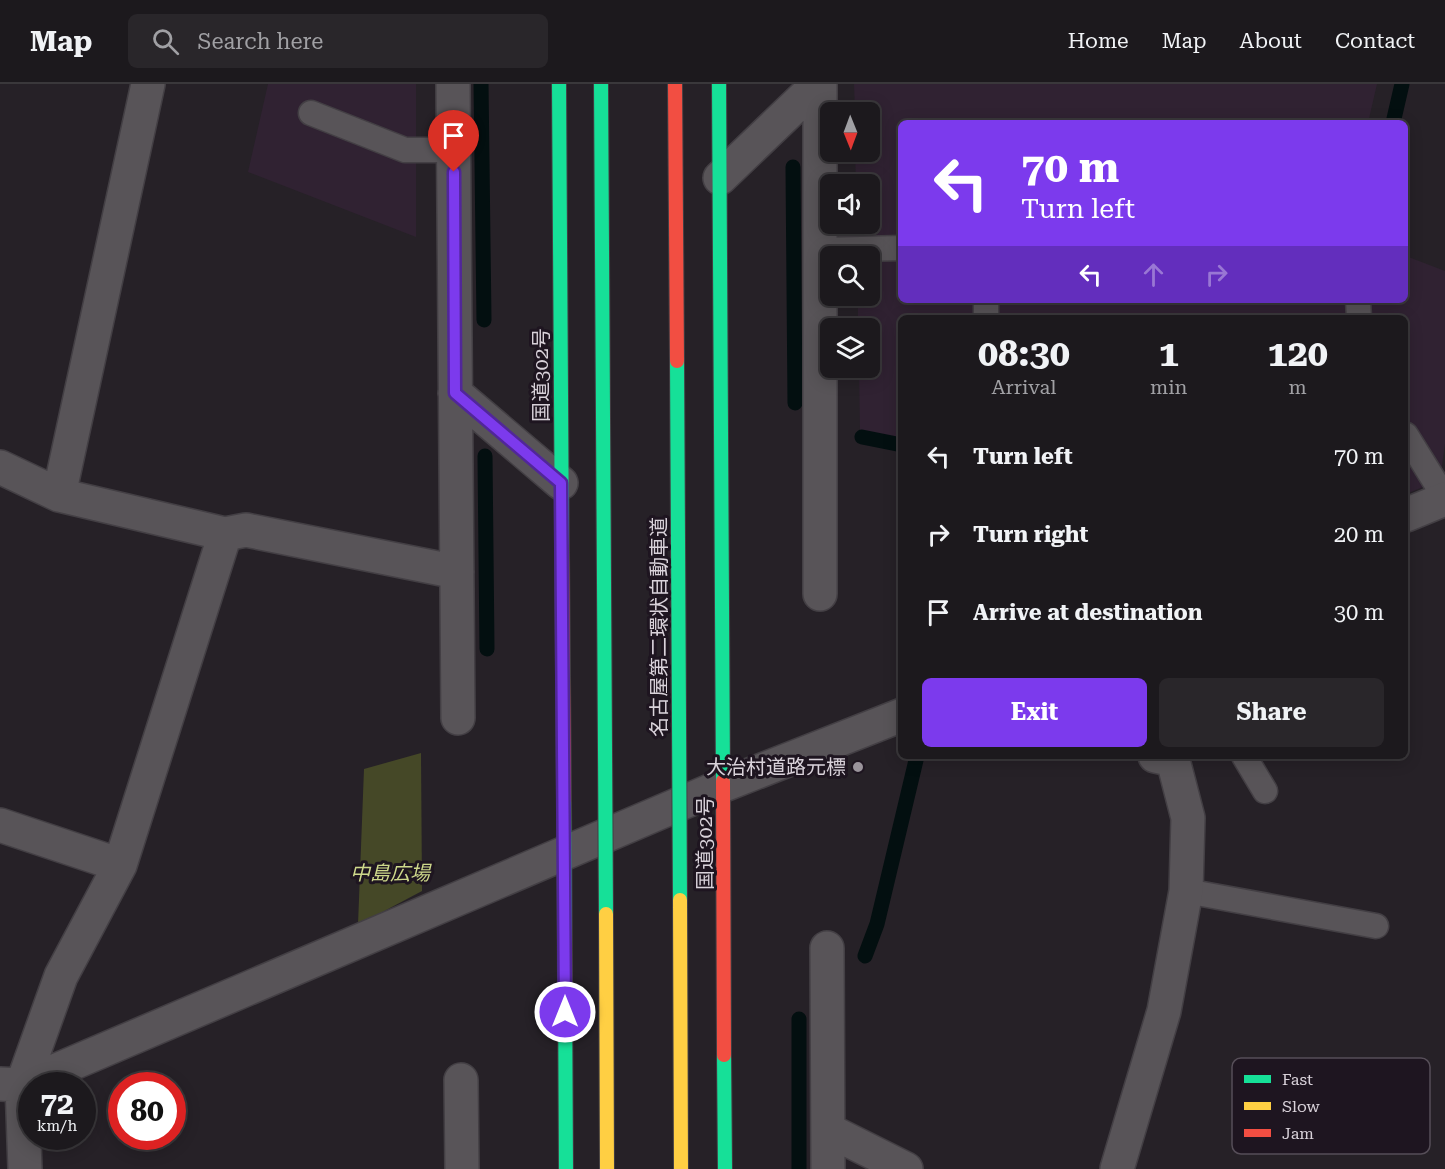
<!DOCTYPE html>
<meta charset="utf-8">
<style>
body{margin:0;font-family:"Roboto Serif","Noto Sans JP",serif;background:#29262a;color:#f1f3f6;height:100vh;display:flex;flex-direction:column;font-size:22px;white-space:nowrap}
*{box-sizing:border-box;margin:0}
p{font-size:20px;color:#a0a0a4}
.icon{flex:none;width:33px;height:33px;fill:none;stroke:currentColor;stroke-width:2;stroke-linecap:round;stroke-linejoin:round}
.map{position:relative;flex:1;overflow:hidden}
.sheet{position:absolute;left:898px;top:231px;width:510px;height:444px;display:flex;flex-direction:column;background:#1c191d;border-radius:9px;box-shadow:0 3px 15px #0003,0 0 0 2px #3a383b}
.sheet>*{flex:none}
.hud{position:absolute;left:898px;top:36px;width:510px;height:183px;border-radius:9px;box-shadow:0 3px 15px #0003,0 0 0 2px #3a383b;background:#7c3aed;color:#fff;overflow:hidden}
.needle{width:39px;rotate:179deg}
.buttons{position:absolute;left:820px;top:18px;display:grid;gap:12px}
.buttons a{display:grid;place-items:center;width:60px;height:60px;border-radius:9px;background:#1c191d;box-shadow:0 3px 15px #0003,0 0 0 2px #3a383b;font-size:30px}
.speed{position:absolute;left:18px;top:988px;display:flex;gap:12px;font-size:30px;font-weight:700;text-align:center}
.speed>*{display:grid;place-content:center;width:78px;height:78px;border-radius:50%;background:#1c191d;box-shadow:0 3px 15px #0003,0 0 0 2px #3a383b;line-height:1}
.speed small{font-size:15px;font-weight:400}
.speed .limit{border:9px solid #d22;background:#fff;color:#111}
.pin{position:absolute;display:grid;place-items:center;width:51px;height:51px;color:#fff;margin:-62px -26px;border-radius:50% 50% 50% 0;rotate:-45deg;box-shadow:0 0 6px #0007}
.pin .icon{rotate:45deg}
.me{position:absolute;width:66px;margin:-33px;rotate:0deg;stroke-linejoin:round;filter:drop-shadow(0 0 4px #0008)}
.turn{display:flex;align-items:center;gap:21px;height:126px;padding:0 24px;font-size:27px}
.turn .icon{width:78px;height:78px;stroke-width:2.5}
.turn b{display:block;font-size:42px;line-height:51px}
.lanes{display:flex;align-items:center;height:57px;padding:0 24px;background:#0003;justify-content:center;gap:30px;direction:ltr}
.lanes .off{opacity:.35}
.eta{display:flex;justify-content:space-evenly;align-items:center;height:102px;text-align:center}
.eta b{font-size:36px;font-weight:700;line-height:42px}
.cta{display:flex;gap:12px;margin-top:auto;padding:12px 24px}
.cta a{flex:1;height:69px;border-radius:9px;background:#7c3aed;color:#fff;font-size:24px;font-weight:700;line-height:69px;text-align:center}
.cta a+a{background:#29262a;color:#f1f3f6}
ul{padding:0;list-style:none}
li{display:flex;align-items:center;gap:18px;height:78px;padding:0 24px}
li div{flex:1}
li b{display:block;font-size:22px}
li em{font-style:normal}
header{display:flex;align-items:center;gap:36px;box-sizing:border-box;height:84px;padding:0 30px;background:#1c191d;border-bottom:2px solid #3a383b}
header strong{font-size:28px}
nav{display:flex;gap:33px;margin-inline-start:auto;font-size:21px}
.search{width:420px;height:54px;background:#29262a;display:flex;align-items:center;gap:15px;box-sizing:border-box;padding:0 21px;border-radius:9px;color:#a0a0a4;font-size:22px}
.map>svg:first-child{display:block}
.built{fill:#302232}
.green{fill:#454827}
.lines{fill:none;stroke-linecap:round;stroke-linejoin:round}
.stream{stroke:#030f10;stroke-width:15}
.lane-casing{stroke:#433f44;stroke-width:27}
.street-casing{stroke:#433f44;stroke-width:36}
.fast-casing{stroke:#433f44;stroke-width:16}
.jam-casing{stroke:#433f44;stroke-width:16}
.lane{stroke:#585458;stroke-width:24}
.street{stroke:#585458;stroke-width:33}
.fast{stroke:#16e098;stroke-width:14}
.jam{stroke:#f24e42;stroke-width:14}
.fast-bridge-casing{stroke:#433f44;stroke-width:16;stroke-linecap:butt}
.slow-bridge-casing{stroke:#433f44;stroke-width:16;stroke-linecap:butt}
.jam-bridge-casing{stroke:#433f44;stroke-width:16;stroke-linecap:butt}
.fast-bridge{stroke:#16e098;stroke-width:14}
.slow-bridge{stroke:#ffcf43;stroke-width:14}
.jam-bridge{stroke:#f24e42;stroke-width:14}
.route-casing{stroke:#51269a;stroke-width:15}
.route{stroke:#7c3aed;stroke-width:10}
.poi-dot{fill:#9a949b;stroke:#1e1520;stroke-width:2}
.labels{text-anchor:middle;stroke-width:6;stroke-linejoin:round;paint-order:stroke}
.street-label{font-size:20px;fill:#d9d2da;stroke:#1e1520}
.poi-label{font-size:20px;fill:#d9d2da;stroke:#1e1520;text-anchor:end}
.park-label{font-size:20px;font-style:italic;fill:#ced98b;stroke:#1e1520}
.key{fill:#1e1520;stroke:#564e58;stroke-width:1.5}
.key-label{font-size:16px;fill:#d9d2da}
</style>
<header>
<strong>Map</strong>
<div class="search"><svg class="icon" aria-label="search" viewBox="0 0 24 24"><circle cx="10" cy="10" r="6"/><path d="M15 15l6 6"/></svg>Search here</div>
<nav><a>Home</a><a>Map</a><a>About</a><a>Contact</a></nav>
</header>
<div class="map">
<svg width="1445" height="1085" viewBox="0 0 1445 1085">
<rect width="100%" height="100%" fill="#262127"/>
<path class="built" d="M268 0H416V153L248 88Z
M854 0H1377L1368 39H902V216H1406V172L1445 187V360L1440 396 1406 410V234H902L901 354 860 346 859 284H870V244H858V212H870V172H857L856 140H870V100H856L855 68H870V28H855Z"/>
<path class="green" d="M421 669 422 807 358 841 364 685Z"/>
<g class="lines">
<path class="stream" d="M481 0 484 236
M1393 39 1402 0
M793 83 795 319
M862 353 902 361
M485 372 487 565
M865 872 877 840 917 672
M799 935V1085"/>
<g class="lane-casing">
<path id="lane" d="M311 29 405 66H454
M820 166 902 164
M986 216V230
M1358 216 1359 234
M1406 351 1445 414
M1244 672 1265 707
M1186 807 1376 842"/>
</g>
<g class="street-casing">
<path id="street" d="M453 0 458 634
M820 0V510
M720 94 818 0
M455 309 561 399
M0 383 59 411 225 450 246 446 457 488
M59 411 148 0
M1406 431 1445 415
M0 741 120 781
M827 864 828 1085
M461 996 462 1085
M0 1000 22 1001 724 701 902 631
M828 1046 906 1085
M25 1085 22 1001 61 892 120 781 225 450
M1117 1085 1164 927 1186 807 1188 734 1173 676 1155 672"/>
</g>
<g class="fast-casing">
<path id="fast" d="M559 0 562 467
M719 0 723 697
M564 715 566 1085
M724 971 725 1085"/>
</g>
<g class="jam-casing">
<path id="jam" d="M562 467 564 715
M723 697 724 971"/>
</g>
<use href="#lane" class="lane"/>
<use href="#street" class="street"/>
<use href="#fast" class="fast"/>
<use href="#jam" class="jam"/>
<g class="fast-bridge-casing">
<path id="fast-bridge" d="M601 0 606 830
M677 277 680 816"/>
</g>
<g class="slow-bridge-casing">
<path id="slow-bridge" d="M680 816 681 1085
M606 830 607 1085"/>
</g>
<g class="jam-bridge-casing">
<path id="jam-bridge" d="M675 0 677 277"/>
</g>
<use href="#fast-bridge" class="fast-bridge"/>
<use href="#slow-bridge" class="slow-bridge"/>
<use href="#jam-bridge" class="jam-bridge"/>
</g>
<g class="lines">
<g class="route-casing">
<path id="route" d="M454 88 455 309 561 399 565 928"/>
</g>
<use href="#route" class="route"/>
</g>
<circle class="poi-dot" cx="858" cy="683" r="6"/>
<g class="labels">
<g class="street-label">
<text transform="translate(541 291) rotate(-90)" y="7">国道302号</text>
<text transform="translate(659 543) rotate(-90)" y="7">名古屋第二環状自動車道</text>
<text transform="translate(705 759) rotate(-90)" y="7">国道302号</text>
</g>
<g class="poi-label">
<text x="846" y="690">大治村道路元標</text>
</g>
<g class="park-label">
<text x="390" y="796">中島広場</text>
</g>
</g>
<rect x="1232" y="974" width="198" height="96" rx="9" class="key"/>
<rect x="1244" y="991" width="27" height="8" fill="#16e098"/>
<rect x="1244" y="1018" width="27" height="8" fill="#ffcf43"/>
<rect x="1244" y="1045" width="27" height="8" fill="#f24e42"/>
<g class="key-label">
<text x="1282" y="1001">Fast</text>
<text x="1282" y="1028">Slow</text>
<text x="1282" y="1055">Jam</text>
</g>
</svg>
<div class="buttons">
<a><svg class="needle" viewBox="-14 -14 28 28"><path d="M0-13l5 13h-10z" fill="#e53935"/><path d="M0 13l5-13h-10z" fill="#a0a0a4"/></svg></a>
<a><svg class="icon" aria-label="sound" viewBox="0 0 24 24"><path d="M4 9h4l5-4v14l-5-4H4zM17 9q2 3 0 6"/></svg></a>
<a><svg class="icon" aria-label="search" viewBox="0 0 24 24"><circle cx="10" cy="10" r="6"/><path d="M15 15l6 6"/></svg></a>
<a><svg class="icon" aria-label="layers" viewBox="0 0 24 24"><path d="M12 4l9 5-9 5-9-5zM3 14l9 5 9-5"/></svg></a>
</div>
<div class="speed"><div>72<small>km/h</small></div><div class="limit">80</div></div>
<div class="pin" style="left:454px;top:88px;background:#d93025"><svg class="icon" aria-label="arrive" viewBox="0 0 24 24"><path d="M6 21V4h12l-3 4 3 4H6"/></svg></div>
<svg class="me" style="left:565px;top:928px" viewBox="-20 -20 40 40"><circle r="17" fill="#7c3aed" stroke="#fff" stroke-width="3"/><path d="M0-11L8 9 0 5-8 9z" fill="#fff"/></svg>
<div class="hud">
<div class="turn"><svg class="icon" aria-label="left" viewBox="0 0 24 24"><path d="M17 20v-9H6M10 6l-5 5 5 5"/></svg><div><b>70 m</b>Turn left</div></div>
<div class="lanes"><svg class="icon" aria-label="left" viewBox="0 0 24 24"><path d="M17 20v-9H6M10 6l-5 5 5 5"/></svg><svg class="icon off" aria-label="ahead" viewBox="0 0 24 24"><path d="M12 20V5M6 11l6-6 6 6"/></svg><svg class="icon off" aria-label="right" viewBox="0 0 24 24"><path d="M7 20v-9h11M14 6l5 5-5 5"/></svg></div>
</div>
<section class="sheet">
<div class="eta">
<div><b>08:30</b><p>Arrival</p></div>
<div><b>1</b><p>min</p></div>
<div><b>120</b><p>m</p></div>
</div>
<ul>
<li><svg class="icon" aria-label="left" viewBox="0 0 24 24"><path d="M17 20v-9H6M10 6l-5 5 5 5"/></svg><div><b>Turn left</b></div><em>70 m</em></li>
<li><svg class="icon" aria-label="right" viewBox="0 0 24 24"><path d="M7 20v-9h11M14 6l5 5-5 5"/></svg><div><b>Turn right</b></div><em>20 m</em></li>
<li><svg class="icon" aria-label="arrive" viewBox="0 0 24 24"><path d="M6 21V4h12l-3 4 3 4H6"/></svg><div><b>Arrive at destination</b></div><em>30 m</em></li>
</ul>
<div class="cta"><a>Exit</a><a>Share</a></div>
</section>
</div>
